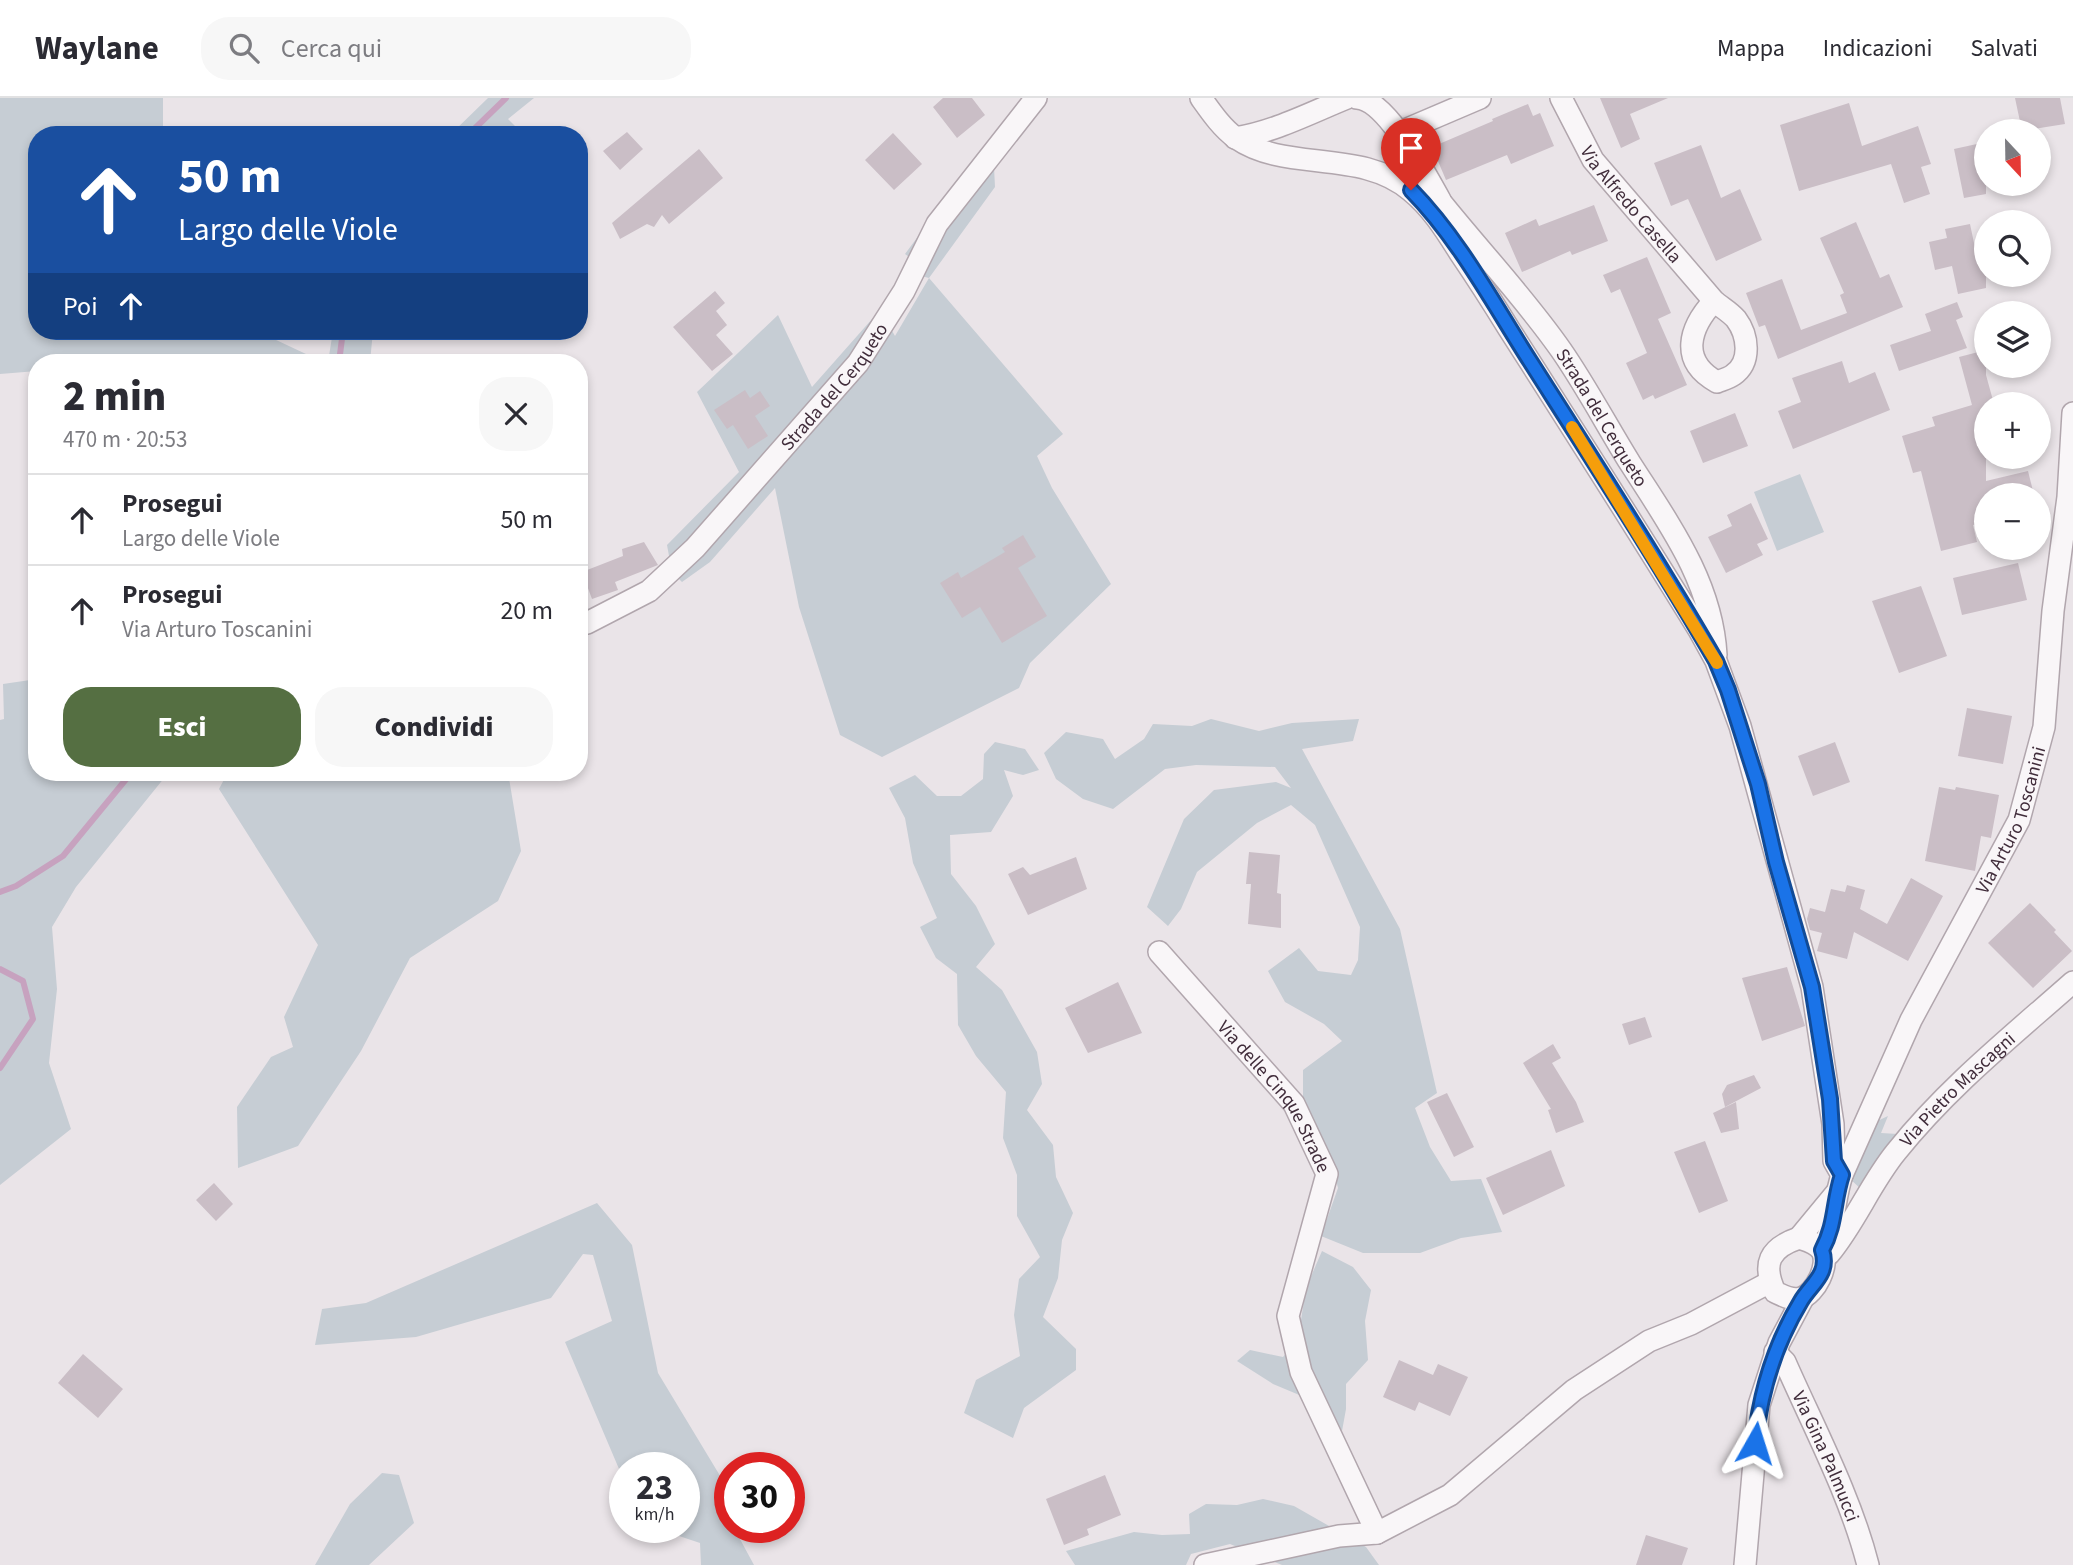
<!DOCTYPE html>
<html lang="it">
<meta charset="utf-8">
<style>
body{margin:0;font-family:"Source Sans 3",sans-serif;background:#f7f7f7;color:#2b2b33;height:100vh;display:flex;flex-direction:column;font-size:26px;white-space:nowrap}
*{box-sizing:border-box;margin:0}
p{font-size:23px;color:#7c7c81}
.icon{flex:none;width:38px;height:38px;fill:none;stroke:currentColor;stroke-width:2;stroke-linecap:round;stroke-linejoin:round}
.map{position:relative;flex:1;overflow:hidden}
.drawer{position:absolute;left:28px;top:256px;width:560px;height:427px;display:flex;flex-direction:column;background:#fff;border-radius:28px;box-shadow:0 4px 10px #0003}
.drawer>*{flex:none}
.hud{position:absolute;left:28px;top:28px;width:560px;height:214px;border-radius:28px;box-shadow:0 4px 10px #0003;background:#1a4fa0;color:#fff;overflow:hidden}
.needle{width:46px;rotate:158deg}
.controls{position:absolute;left:1974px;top:21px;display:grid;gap:14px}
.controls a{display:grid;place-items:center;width:77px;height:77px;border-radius:50%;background:#fff;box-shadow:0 4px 10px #0003;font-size:35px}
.speed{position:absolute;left:609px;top:1354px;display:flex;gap:14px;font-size:35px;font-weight:700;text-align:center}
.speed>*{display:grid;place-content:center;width:91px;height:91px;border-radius:50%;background:#fff;box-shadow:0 4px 10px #0003;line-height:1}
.speed small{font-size:18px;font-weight:400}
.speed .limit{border:10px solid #d22;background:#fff;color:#111}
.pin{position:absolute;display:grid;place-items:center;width:60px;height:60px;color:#fff;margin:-72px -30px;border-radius:50% 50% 50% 0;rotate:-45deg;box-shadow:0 0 7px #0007}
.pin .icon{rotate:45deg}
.me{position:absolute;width:77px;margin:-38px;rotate:6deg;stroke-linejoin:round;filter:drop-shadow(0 0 5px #0008)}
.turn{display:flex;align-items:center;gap:24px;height:147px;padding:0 35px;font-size:32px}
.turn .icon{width:91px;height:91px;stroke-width:2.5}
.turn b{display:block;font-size:49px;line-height:60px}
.then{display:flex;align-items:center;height:66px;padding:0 35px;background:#0003;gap:14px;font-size:26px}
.round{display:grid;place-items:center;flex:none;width:74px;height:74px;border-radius:28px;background:#f7f7f7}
.summary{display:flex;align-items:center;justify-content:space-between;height:119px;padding:0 35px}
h1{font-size:42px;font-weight:800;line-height:52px}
.cta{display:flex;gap:14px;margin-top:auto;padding:14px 35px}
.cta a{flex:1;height:80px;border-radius:28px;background:#556f42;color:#fff;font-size:28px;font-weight:800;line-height:80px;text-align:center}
.cta a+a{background:#f7f7f7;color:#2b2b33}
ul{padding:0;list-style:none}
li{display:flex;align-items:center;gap:21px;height:91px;padding:0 35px;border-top:2px solid #e1e1e2}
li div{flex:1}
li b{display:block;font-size:26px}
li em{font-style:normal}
header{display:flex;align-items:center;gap:42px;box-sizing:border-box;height:98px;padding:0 35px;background:#fff;border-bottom:2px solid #e1e1e2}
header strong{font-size:33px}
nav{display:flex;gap:38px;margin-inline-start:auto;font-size:24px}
.search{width:490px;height:63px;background:#f7f7f7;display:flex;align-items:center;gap:18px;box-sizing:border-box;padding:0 24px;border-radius:28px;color:#7c7c81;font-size:26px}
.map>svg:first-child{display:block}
.green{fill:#c6cdd4}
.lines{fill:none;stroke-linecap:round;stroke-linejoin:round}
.stream{stroke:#c7a2bf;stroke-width:6}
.building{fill:#cabec6}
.street-casing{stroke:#b1a6ad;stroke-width:24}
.street{stroke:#f9f6f8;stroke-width:21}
.route-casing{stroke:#114b97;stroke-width:18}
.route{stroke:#1a73e8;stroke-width:12}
.slow{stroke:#f59e0b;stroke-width:12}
.labels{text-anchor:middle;stroke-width:5;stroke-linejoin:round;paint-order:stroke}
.street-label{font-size:19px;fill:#412d3b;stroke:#f8f3f7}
</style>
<header>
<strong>Waylane</strong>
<div class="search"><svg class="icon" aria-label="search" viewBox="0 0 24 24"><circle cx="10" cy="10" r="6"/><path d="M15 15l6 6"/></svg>Cerca qui</div>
<nav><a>Mappa</a><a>Indicazioni</a><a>Salvati</a></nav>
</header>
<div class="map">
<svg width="2073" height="1467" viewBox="0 0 2073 1467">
<rect width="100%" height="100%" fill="#eae4e8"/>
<path class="green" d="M0 0H163V37H37V233H257L323 264H37V273L0 276Z
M488 0H534L508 21 524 37H450Z
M973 64 994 69 995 89 929 180 1063 336 1037 358 1052 390 1111 486 1030 565 1019 590 882 659 840 637 799 509 775 390 710 464 682 484 672 474 667 447 739 374 697 294 778 217 812 289 880 212 895 238 929 180 905 174 912 161 905 156Z
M333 233H373L370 264H328Z
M1800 376 1824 434 1777 453 1754 394Z
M37 581V674H169L76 789 52 829 57 891 49 965 71 1031 0 1087V622L4 621 3 586Z
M1211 621 1259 633 1292 625 1359 621 1353 643 1302 651 1400 831 1437 995 1415 1010 1430 1049 1451 1083 1481 1081 1502 1134 1461 1140 1420 1155H1363L1321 1138 1338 1090 1329 1054 1303 1002V972L1342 943 1324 926 1285 904 1268 873 1299 850 1318 873 1351 877 1358 862 1360 829 1315 727 1291 707 1257 725 1197 774 1181 811 1168 828 1147 809 1184 721 1214 692 1276 684 1291 690 1275 669 1196 667 1165 671 1113 711 1083 701 1056 681 1044 655 1066 634 1103 641 1115 661 1144 641 1153 626 1192 628Z
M995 644 1025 651 1039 672 1023 677 1004 672 1013 698 991 734 950 737 951 776 976 808 995 846 976 869 1002 892 1037 954 1042 986 1027 1012 1053 1047 1056 1079 1073 1115 1062 1142 1058 1180 1043 1219 1076 1251V1272L1024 1310 1013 1340 964 1315 976 1282 1020 1258 1014 1217 1019 1181 1040 1159 1017 1118V1077L1003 1040 1006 994 976 958 958 927 957 876 936 860 920 829 937 820 913 765 905 720 889 690 915 677 937 698H961L983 681 984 656Z
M228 674H508L521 753 498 803 410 860 361 953 298 1048 238 1070 237 1009 271 959 293 949 284 919 318 847 219 691Z
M1888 1018 1881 1035 1898 1036 1862 1092 1849 1080 1871 1026Z
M597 1105 632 1147 658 1275 725 1386 730 1430H734L754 1467H701L700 1445 655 1430H684V1370H625V1385L565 1244 612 1223 593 1157 583 1156 551 1200 416 1239 315 1247 322 1211 366 1205Z
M1322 1153 1353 1169 1371 1192 1365 1223 1368 1262 1346 1286V1311L1342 1333 1328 1309 1273 1286 1237 1263 1250 1252 1283 1259 1298 1241 1306 1190Z
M382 1375 399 1377 414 1425 369 1467H315L350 1406Z
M1263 1401 1294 1408 1366 1449 1379 1467H1282L1230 1446 1191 1456 1186 1467H1075L1066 1453 1134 1434 1162 1437 1190 1436 1189 1416 1206 1406 1237 1407Z"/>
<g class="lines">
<path class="stream" d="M468 37 506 0
M339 264 343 233
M0 794 16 788 63 758 132 674
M0 871 23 883 33 921 0 970"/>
</g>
<path class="building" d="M943 0H972L985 17 957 40 933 9Z
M1600 0H1668L1630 16 1640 41 1621 50Z
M2015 0H2060L2065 26 2022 33Z
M1849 5 1862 48 1918 28 1931 66 1921 69 1930 96 1904 105 1891 66 1799 93 1780 27Z
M1528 6 1533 18 1540 15 1554 48 1511 66 1507 57 1446 82 1432 49 1493 23 1492 21Z
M627 34 643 51 620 72 603 53Z
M893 35 922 66 894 92 865 62Z
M1986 44V96L1964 100 1954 51Z
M1701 47 1721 100 1740 91 1762 142 1716 163 1688 101 1671 108 1654 65Z
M699 51 723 80 669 126 662 117 654 129 647 126 620 141 612 125Z
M1594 107 1608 143 1572 157 1570 153 1522 174 1505 135 1536 121 1539 128Z
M1856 124 1880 180 1889 176 1903 209 1778 261 1765 227 1759 229 1746 195 1782 181 1801 232 1847 215 1840 197 1844 195 1820 140Z
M1970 126 1978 164 1986 162V190L1958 196 1952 168 1935 172 1929 144 1947 140 1945 131Z
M1647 159 1671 215 1658 221 1687 287 1655 301 1653 297 1643 302 1626 265 1647 255 1620 191 1611 195 1603 177Z
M715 193 725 205 716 213 727 227 716 237 733 256 712 273 673 229Z
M1957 204 1963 219 1956 222 1967 250 1899 273 1890 247 1931 233 1925 216Z
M1986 252V277L1994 306H1986V383L2028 373 2034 397H1986V424L1973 427 1977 444 1941 453 1921 373 1913 375 1902 338 1935 328 1932 319 1972 307 1959 259Z
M1842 263 1849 285 1875 274 1890 312 1793 351 1778 313 1801 304 1792 280Z
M745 292 750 300 760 293 770 308 755 318 768 338 748 351 733 327 727 331 714 312Z
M1735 315 1748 348 1703 365 1690 333Z
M1751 405 1768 441 1757 446 1763 457 1726 475 1708 439 1732 428 1727 417Z
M1023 437 1036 459 1018 470 1047 518 1002 545 980 509 962 520 940 485 958 474 961 480 1005 454 1002 450Z
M644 444 658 467 615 484 618 492 592 501 582 474 623 458 622 451Z
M2018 465 2027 502 1962 517 1953 480Z
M1921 488 1947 558 1899 575 1872 503Z
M1967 610 2012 618 2003 666 1958 658Z
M1835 644 1850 684 1813 698 1798 658Z
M1939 689 1955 692 1956 689 1999 697 1991 740 1981 738 1975 773 1925 763Z
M1249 754 1280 757 1277 795 1281 796V830L1248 826 1251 786H1246Z
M1076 759 1087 791 1028 817 1008 776 1023 769 1030 777Z
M1911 780 1943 798 1908 863 1854 834 1847 861 1817 853 1822 835 1810 832 1807 821 1810 810 1825 814 1831 791 1845 794 1847 787 1865 792 1860 811 1887 826Z
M2030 805 2056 832 2054 834 2072 853 2033 890 1988 845Z
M1787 869 1805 928 1762 943 1742 880Z
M1118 884 1142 935 1088 955 1065 910Z
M1645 919 1652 939 1629 947 1622 926Z
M1553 946 1561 960 1552 965 1576 1004 1584 1024 1556 1035 1548 1012 1551 1011 1523 965Z
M1754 977 1761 990 1725 1009 1722 996 1727 987Z
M1447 995 1474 1049 1454 1059 1427 1004Z
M1736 1004 1739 1031 1721 1035 1713 1015Z
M1705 1043 1728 1103 1699 1115 1674 1054Z
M1551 1052 1565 1088 1503 1117 1486 1080Z
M214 1085 233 1106 216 1123 196 1102Z
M83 1256 123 1291 98 1320 58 1285Z
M1399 1262 1433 1277 1438 1266 1468 1279 1450 1318 1419 1304 1415 1313 1383 1299Z
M1105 1377 1121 1417 1087 1431 1089 1437 1064 1447 1046 1401Z
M1646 1437 1688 1450 1682 1467H1636Z"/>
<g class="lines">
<g class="street-casing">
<g id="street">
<path d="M1201 0C1211 14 1222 30 1236 40 1286 75 1361 50 1411 93 1432 110 1446 133 1460 155 1477 180 1493 205 1509 231 1573 331 1637 431 1699 532L1716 563 1740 628 1812 889 1833 1026 1834 1063 1842 1077"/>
<path d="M1357 0C1387 2 1426 77 1440 102"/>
<path id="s1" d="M1561 0 1593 62 1714 203C1721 209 1730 214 1736 221 1748 237 1752 264 1733 277 1729 280 1722 282 1717 284 1679 263 1689 230 1714 203"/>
<path d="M1398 35 1480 0"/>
<path d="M1235 40C1274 34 1310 15 1347 0"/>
<path id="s2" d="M1440 103C1480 153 1524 199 1561 252 1586 288 1607 328 1630 365 1669 426 1712 484 1716 557"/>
<path id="s3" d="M579 526 587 525 649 493 695 450 858 265 904 193 937 126 1036 0"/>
<path id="s4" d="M1159 854 1294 1006 1327 1076 1288 1218 1301 1274 1377 1435"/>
<path d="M1799 1140C1808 1143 1817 1145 1822 1153 1830 1167 1815 1196 1801 1200 1792 1203 1784 1198 1775 1194 1762 1166 1769 1150 1799 1140Z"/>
<path d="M1799 1140 1837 1094"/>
<path id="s5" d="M1822 1152C1836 1126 1833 1104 1842 1077L1911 922 2019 722 2044 629 2053 513 2068 399 2073 315"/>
<path id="s6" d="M1829 1156C1855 1125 1870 1086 1896 1054 1948 989 2012 938 2073 884"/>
<path id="s7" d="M1775 1254 1785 1264C1814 1330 1850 1397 1868 1467"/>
<path d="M1205 1467 1339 1438 1377 1435 1450 1397 1574 1292 1649 1243 1691 1226 1770 1184"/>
<path d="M1745 1467 1759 1307 1779 1245 1803 1200"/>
</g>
</g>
<use href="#street" class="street"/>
</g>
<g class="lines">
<g class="route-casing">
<path id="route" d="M1411 92C1459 141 1493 205 1530 263 1593 362 1657 461 1716 563L1728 592 1758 686 1776 764 1812 889 1830 1001 1834 1063 1842 1077C1833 1104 1836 1126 1822 1152 1830 1176 1811 1186 1801 1203 1774 1248 1760 1294 1755 1345"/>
</g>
<use href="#route" class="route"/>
<path class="slow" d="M1572 329 1717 565"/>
</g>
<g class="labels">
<g class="street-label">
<text dy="7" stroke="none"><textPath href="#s1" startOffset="128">Via Alfredo Casella</textPath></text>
<text dy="7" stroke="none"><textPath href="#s3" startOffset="354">Strada del Cerqueto</textPath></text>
<text dy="7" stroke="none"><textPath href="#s2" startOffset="271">Strada del Cerqueto</textPath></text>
<text dy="7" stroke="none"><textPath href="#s5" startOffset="472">Via Arturo Toscanini</textPath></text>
<text dy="7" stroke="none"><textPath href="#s6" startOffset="210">Via Pietro Mascagni</textPath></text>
<text dy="7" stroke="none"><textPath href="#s4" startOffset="186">Via delle Cinque Strade</textPath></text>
<text dy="7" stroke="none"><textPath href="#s7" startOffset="117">Via Gina Palmucci</textPath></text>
</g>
</g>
</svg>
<div class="controls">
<a><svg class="needle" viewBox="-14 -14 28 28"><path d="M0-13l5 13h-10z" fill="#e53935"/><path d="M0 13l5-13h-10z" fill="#7c7c81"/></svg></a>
<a><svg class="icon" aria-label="search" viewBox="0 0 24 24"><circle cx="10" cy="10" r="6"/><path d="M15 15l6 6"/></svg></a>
<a><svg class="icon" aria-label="layers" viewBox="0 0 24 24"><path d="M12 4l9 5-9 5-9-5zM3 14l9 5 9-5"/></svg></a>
<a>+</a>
<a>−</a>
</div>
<div class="speed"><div>23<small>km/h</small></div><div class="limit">30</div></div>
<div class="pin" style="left:1411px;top:92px;background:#d93025"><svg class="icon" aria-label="arrive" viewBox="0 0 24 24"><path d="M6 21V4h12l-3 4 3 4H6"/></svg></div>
<svg class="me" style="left:1755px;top:1345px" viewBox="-20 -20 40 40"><path d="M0-17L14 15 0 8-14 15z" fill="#1a73e8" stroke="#fff" stroke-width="4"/></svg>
<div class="hud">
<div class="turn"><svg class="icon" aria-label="ahead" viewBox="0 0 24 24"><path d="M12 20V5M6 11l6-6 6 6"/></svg><div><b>50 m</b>Largo delle Viole</div></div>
<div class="then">Poi<svg class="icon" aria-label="ahead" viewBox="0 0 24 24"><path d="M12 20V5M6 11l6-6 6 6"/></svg></div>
</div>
<section class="drawer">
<div class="summary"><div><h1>2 min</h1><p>470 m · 20:53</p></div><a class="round"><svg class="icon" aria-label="close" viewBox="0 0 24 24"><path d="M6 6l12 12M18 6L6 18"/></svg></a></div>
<ul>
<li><svg class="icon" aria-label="ahead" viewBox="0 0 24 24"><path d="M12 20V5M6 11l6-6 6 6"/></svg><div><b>Prosegui</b><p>Largo delle Viole</p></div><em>50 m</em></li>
<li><svg class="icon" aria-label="ahead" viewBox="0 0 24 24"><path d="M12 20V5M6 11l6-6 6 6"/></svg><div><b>Prosegui</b><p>Via Arturo Toscanini</p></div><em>20 m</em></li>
</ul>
<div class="cta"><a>Esci</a><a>Condividi</a></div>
</section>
</div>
